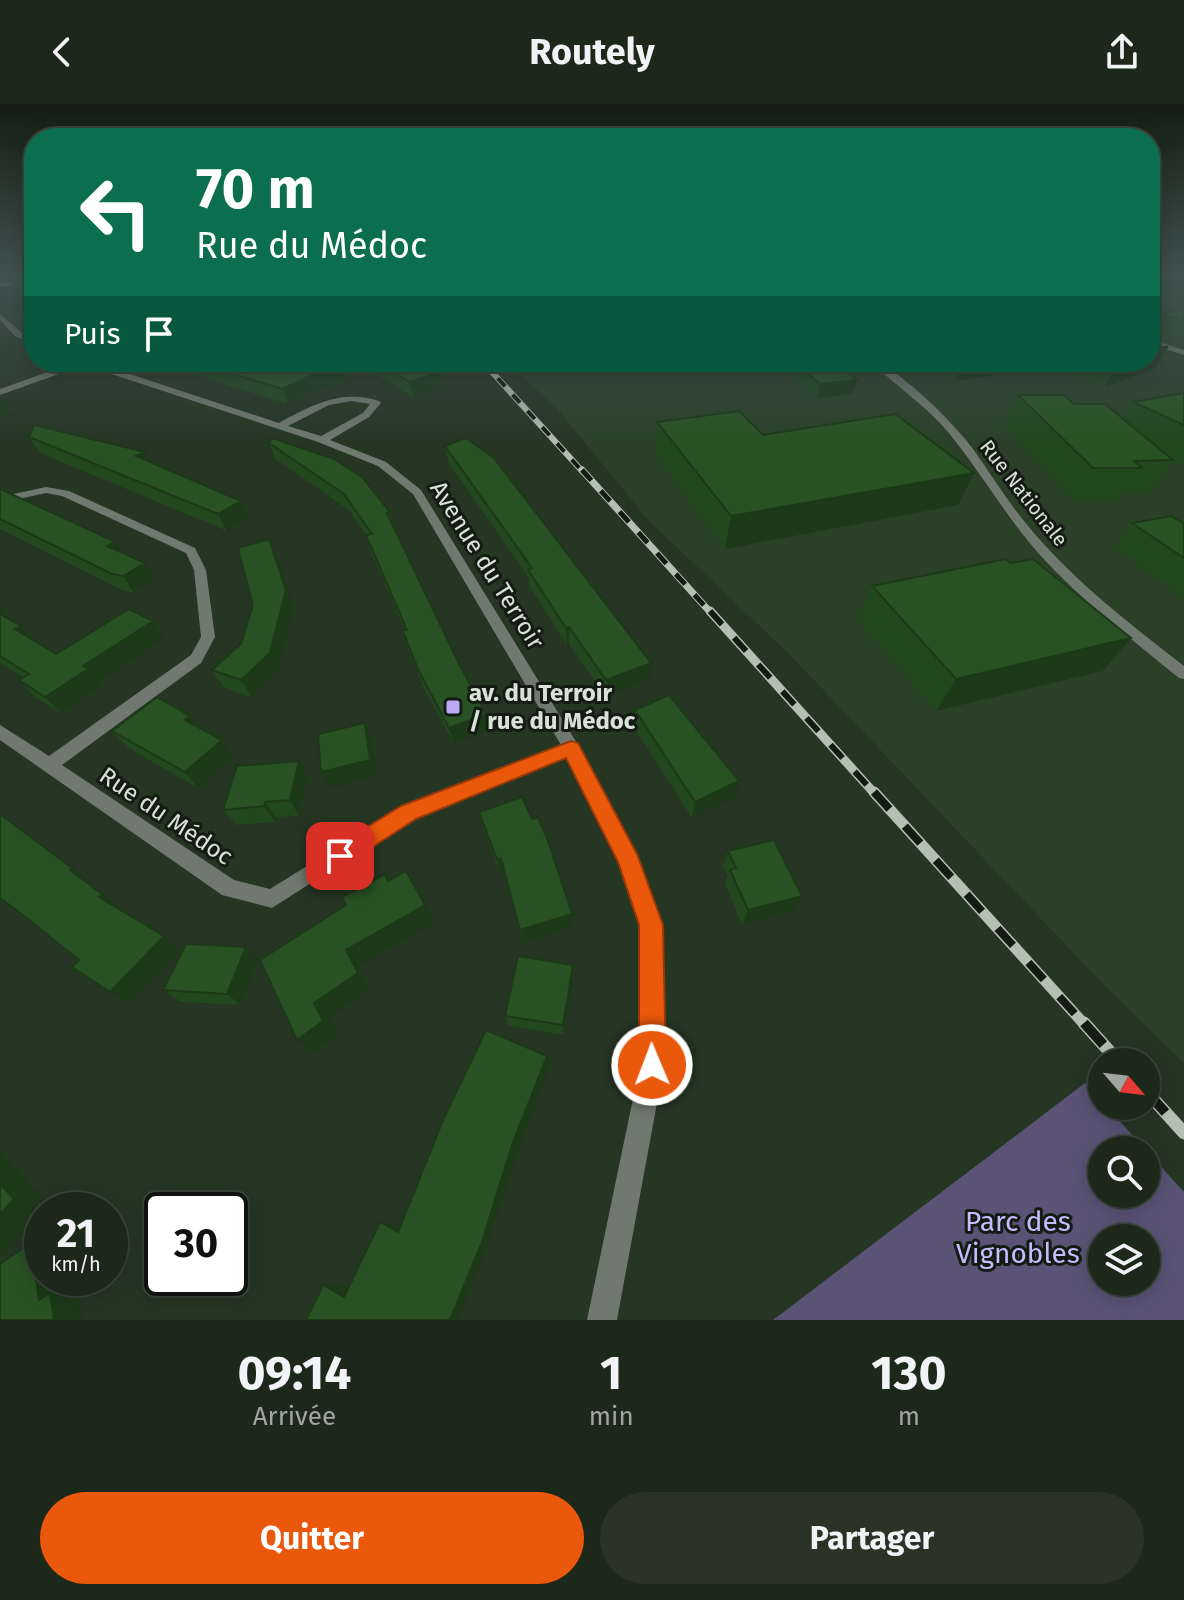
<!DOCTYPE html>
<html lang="fr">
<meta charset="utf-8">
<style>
body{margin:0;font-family:"Fira Sans",sans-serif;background:#293427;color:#f1f3f6;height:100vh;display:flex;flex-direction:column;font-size:30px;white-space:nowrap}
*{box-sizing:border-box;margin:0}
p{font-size:26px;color:#a0a6a2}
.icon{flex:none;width:44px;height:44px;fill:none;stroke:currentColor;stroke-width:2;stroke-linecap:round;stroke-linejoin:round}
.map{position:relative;height:1216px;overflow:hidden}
.panel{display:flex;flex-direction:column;background:#1c281a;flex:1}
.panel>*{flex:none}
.hud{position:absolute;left:24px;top:24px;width:1136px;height:244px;border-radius:32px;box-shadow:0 4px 20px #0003,0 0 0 2px #3a4439;background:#0b6e4f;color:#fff;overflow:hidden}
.needle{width:52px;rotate:118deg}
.fabs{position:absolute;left:1088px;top:944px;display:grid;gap:16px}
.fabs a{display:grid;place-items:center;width:72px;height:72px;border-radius:50%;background:#1c281a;box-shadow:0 4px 20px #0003,0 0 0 2px #3a4439;font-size:40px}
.speed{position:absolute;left:24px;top:1088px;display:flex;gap:16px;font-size:40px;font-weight:700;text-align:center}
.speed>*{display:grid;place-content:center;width:104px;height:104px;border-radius:50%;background:#1c281a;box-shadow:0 4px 20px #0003,0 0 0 2px #3a4439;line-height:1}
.speed small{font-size:20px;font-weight:400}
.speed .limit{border:4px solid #111;border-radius:12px;background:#fff;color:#111}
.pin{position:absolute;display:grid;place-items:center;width:68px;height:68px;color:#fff;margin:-34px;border-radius:16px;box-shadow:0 4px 12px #0006}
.me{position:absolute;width:88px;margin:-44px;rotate:359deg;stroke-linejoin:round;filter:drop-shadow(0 0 6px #0008)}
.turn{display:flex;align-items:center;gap:28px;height:168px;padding:0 40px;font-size:36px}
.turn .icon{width:104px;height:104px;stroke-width:2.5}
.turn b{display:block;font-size:56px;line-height:68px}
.then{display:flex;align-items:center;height:76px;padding:0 40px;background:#0003;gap:16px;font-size:30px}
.eta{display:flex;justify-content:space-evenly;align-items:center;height:136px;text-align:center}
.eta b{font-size:48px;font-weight:700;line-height:56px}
.primary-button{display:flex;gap:16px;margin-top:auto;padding:16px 40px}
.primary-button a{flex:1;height:92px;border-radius:48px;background:#ea580c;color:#fff;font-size:32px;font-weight:700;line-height:92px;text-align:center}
.primary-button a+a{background:#293427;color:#f1f3f6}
header{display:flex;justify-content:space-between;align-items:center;height:104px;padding:0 40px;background:#1c281a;font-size:36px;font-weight:700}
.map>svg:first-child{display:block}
.built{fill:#2a4128}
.green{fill:#5a5375;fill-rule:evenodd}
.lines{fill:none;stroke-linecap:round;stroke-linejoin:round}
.street{fill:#70796f;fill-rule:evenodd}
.secondary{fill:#94a292;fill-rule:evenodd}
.rail-far4-casing{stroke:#b3c0b2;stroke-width:6}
.rail-far3-casing{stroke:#b3c0b2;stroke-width:7}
.rail-far2-casing{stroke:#b3c0b2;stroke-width:9}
.rail-far1-casing{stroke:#b3c0b2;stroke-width:11}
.rail-casing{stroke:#b3c0b2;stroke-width:13}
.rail-far4{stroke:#141b13;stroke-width:4;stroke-dasharray:11;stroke-linecap:butt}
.rail-far3{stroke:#141b13;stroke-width:5;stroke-dasharray:14;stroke-linecap:butt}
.rail-far2{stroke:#141b13;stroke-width:6;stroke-dasharray:18;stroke-linecap:butt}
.rail-far1{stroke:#141b13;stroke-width:8;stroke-dasharray:23;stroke-linecap:butt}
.rail{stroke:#141b13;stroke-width:10;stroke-dasharray:29;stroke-linecap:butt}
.wall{fill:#23471f}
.shaded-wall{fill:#1d3919}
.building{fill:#295224;stroke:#1d3919;stroke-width:2}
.route{fill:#ea580c;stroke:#983908;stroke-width:2}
.poi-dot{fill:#bbaaf6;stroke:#141b13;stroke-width:3}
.labels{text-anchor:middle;stroke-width:6;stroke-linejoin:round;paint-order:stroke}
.far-street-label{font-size:20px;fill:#d8e3d7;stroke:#141b13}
.street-label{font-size:24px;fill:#d8e3d7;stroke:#141b13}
.poi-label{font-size:24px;font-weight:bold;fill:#d8e3d7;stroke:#141b13;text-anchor:start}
.near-park-label{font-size:28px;fill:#c8bafe;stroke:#141b13}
</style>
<header><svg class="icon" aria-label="back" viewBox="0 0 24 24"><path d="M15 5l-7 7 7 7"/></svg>Routely<svg class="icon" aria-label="share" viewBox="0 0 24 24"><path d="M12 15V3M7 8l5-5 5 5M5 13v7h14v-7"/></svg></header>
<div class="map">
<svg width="1184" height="1216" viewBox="0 0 1184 1216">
<rect width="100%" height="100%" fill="#253623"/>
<path class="built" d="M1150 171H1184V959L1103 880 789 550 649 417 554 301 506 258H1150Z"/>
<path class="green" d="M1085 979 1102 998V1002H1106L1146 1046H1102V1090H1146V1046L1184 1088V1216H773ZM1102 1134H1146V1178H1102Z"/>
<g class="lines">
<path class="street" d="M0 210 21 228 34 236V241L15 232 0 216Z
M1150 235 1184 246V251L1150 240Z
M76 258H93L279 319C312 301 341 285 379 297L381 299 369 313 330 336 386 358 421 386 591 662 639 757 661 821 664 961 617 1216H587L640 961 641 821 620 758 567 652 414 713 272 804 222 791 0 636V621L49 652 191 551 201 533 194 466 186 449 62 392 46 389 0 399V393L46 383 69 387 195 444 206 466 215 533 201 559 62 661 234 776 270 785 402 703 561 641 413 390 378 362 318 338 84 261 0 291V285ZM351 297 370 300 363 309 321 332 288 322 329 301Z
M871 258H880L890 265C921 288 949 314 973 345 993 373 1011 403 1034 429 1078 480 1131 521 1184 562V575L1179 574C1131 535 1082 497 1040 451 1006 413 981 368 948 328 925 301 896 282 871 258Z"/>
<path class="secondary" d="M34 174V178L0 183V179Z"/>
<g class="rail-far4-casing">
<path id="rail-far4" d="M483 258 583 368"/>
</g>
<g class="rail-far3-casing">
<path id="rail-far3" d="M582 366 711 509"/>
</g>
<g class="rail-far2-casing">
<path id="rail-far2" d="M710 507 875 690"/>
</g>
<g class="rail-far1-casing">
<path id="rail-far1" d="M874 688 1085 921"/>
</g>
<g class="rail-casing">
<path id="rail" d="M1084 919 1119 958
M1146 987 1184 1029"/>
</g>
<use href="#rail-far4" class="rail-far4"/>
<use href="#rail-far3" class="rail-far3"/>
<use href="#rail-far2" class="rail-far2"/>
<use href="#rail-far1" class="rail-far1"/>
<use href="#rail" class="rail"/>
</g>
<path class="wall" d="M8 171H34V208L25 199Z
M1150 171H1184V233L1156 234 1150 230V228L1161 210 1182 203 1150 186Z
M154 258H342L347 280 319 284 288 300Z
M357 258H421L440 268 443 283 413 293Z
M930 258H1000L995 271 955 277Z
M1050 258H1150L1155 264 1105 283 1049 262Z
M797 261 853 290 817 295 794 275Z
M1184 289V362L1173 357 1151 388H1125L1120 396H1073L1004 321 1018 291 1074 300 1123 315 1133 298Z
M657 318 763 331 958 401 725 445 654 349Z
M29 333 150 358 248 413 227 427 40 349Z
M269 339 390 408 393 422 459 560 486 610 489 626 454 640 423 582 408 544 403 527 405 526 371 448 366 431 349 406 275 355Z
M445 342 649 576 606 592 569 540 567 541 530 483 529 474 448 358Z
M0 385 116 438 124 449 145 459 156 476 134 489 124 487 0 425Z
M1132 419 1184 420V494L1114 444Z
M269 435 277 451 294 503 279 566 251 593 223 583 212 566 241 540 253 501Z
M1010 459 1131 534 1103 567 936 607 858 516 872 482Z
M0 503 11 516 21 522 35 537 56 550 153 517 164 534 99 578 102 582 61 609 35 593 19 576 23 573 0 559Z
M635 606 735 693 692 714 634 623Z
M190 612 199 624 233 653 198 684 127 643 112 627Z
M299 657 308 674 299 712 276 713 275 718 236 721 223 706Z
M479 708 532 715 572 810 573 823 523 839 504 768 500 770 483 723Z
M728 747 795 806 742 820 725 780 728 772 723 762Z
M259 855 241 901 181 898 163 886Z
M573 861 574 873 564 931 509 922 505 912Z"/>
<path class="shaded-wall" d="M1168 243 1155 264 1105 283 1117 261 1127 258H1150V250Z
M341 258 347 280 319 284 288 300 283 285Z
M963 258H1000L995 271 955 277Z
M440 268 443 283 413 293 410 278Z
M857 276 853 290 817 295 820 280Z
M1 296 11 311 0 315V297Z
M145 348 153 364 136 352Z
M974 369 958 401 725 445 731 412Z
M241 397 248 413 227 427 218 410Z
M269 435 277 451 294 503 279 566 251 593 241 576Z
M116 438 127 454 107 442Z
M145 459 156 476 134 489 123 472Z
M0 503 13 518 0 514Z
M153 517 164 534 99 578 102 582 61 609 45 593 83 562Z
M21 522 36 539 15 525Z
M569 523V540L567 541 566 524Z
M1131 534 1103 567 936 607 956 575Z
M651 559 649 576 606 592V576Z
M486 610 489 626 454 640 449 624Z
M190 612 202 628 185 616Z
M365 619 372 636 377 672 330 684 321 668Z
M222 636 233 653 198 684 185 668Z
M299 657 308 674 299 712 290 696Z
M739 677 735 693 692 714 695 698Z
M265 698 276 713 275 718 264 702Z
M501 754 504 768 500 770 497 755Z
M72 764 91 778 89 780 70 766Z
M102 790 120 803 117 807 99 793Z
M802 792 795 806 742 820 748 806Z
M425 801 433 819 358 862 370 885 329 914 337 931 313 949 297 936 314 899 346 846Z
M572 810 573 823 523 839 520 826Z
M164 832 180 845 129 900 110 888Z
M246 843 259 855 241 901 227 890Z
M573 861 574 873 564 931 563 921Z
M547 952 549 964 517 1049 488 1140 458 1216H450L512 1041Z
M0 1047 49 1100 42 1106V1108L0 1154Z
M380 1118 393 1121 410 1130 398 1128Z
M31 1139 42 1140V1174H64L67 1189 78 1188 82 1216H54L39 1196Z
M340 1180 360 1192 344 1193 323 1181Z"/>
<path class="building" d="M34 171V203L18 186 9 172Z
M1168 171H1184V179Z
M1184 202V213L1167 214 1161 210Z
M1150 242 1168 243 1150 250Z
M194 258H341L343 266 314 270 283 285Z
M376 258H421L440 268 410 278Z
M821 258H834L857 276 820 280 797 261Z
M1108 258H1127L1117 261Z
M1184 289V321L1133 298Z
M1018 291H1064L1074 300H1105L1173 356 1134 357 1142 364H1093Z
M739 307 763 331 895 310 974 369 731 412 657 318Z
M34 321 145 348 136 352 241 397 218 410 29 333Z
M272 334 334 355 362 373 390 408 387 409 459 560 486 610 449 624 418 565 403 527 407 526 366 431 372 430 344 390 269 339Z
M466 334 494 354 651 559 606 576 569 523 566 524 528 466 532 464 445 342Z
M0 385 116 438 107 442 145 459 123 472 112 470 0 415Z
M1171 412 1184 420V454L1132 419Z
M269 435 286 486 270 549 241 576 212 566 241 540 253 501 238 444Z
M1006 455 1010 459 1033 455 1131 534 956 575 872 482Z
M129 505 153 517 83 562 88 565 45 593 19 576 29 570 0 552V510L21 522 15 525 56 550Z
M669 591 739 677 695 698 635 606Z
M157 593 190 612 185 616 222 636 185 668 112 627Z
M365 619 370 656 321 668 318 630Z
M299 657 290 696 265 698 264 702 223 706 237 662Z
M522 693 532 715 538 713 548 737 572 810 520 826 501 754 497 755 479 708Z
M0 710 72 764 70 766 102 790 99 793 164 832 110 888 72 863 79 856 19 808 0 794Z
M774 736 802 792 748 806 730 766 736 764 728 747Z
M406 767 425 801 346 846 358 869 314 899 323 917 297 936 260 856 346 801 342 793 385 770 388 777Z
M186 840 246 843 227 890 163 886Z
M518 852 573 861 563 921 505 912Z
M486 926 547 952 512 1041 482 1138 450 1216H306L323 1181 344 1193 380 1118 398 1128 444 1014Z
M0 1080 14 1095 0 1110Z
M31 1139 39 1196 50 1189 54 1216H0V1160Z"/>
<linearGradient id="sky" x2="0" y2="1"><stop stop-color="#141e13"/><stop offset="0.5" stop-color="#405250"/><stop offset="1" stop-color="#405250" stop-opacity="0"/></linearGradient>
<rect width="1184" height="342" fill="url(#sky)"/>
<path class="route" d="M571 637 578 639 637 750 663 821 666 961 662 971 652 975 643 971 639 961V821L618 758 566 654 416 715 348 759 340 762 332 759 329 752 332 745 401 702Z"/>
<rect class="poi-dot" x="445" y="595" width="16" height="16" rx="4"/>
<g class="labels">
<g class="far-street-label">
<text transform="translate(1024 389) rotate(52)" y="7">Rue Nationale</text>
</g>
<g class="street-label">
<text transform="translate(487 461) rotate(58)" y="8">Avenue du Terroir</text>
<text transform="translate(166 712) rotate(34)" y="8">Rue du Médoc</text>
</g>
<g class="poi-label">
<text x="469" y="597">av. du Terroir<tspan x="469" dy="28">/ rue du Médoc</tspan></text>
</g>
<g class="near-park-label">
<text x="1018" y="1127">Parc des<tspan x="1018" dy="32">Vignobles</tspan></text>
</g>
</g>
</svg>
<div class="fabs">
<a><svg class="needle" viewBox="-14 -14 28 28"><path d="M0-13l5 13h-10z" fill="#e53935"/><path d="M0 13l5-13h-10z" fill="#a0a6a2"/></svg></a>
<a><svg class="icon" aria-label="search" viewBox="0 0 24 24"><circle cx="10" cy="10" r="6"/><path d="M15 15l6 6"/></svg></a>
<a><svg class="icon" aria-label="layers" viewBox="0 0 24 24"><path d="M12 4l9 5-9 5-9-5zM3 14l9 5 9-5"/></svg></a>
</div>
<div class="speed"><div>21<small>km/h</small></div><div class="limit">30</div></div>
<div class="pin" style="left:340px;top:752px;background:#d93025"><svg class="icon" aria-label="arrive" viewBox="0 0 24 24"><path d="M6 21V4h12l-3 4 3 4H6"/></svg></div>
<svg class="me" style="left:652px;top:961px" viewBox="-20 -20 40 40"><circle r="17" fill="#ea580c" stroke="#fff" stroke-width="3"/><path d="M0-11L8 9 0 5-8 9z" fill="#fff"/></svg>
<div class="hud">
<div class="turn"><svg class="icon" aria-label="left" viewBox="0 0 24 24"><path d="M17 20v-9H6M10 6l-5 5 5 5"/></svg><div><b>70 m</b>Rue du Médoc</div></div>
<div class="then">Puis<svg class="icon" aria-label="arrive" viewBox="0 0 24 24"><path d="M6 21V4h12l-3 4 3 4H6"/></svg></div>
</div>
</div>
<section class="panel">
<div class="eta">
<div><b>09:14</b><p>Arrivée</p></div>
<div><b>1</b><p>min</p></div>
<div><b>130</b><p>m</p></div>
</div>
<div class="primary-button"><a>Quitter</a><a>Partager</a></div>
</section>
